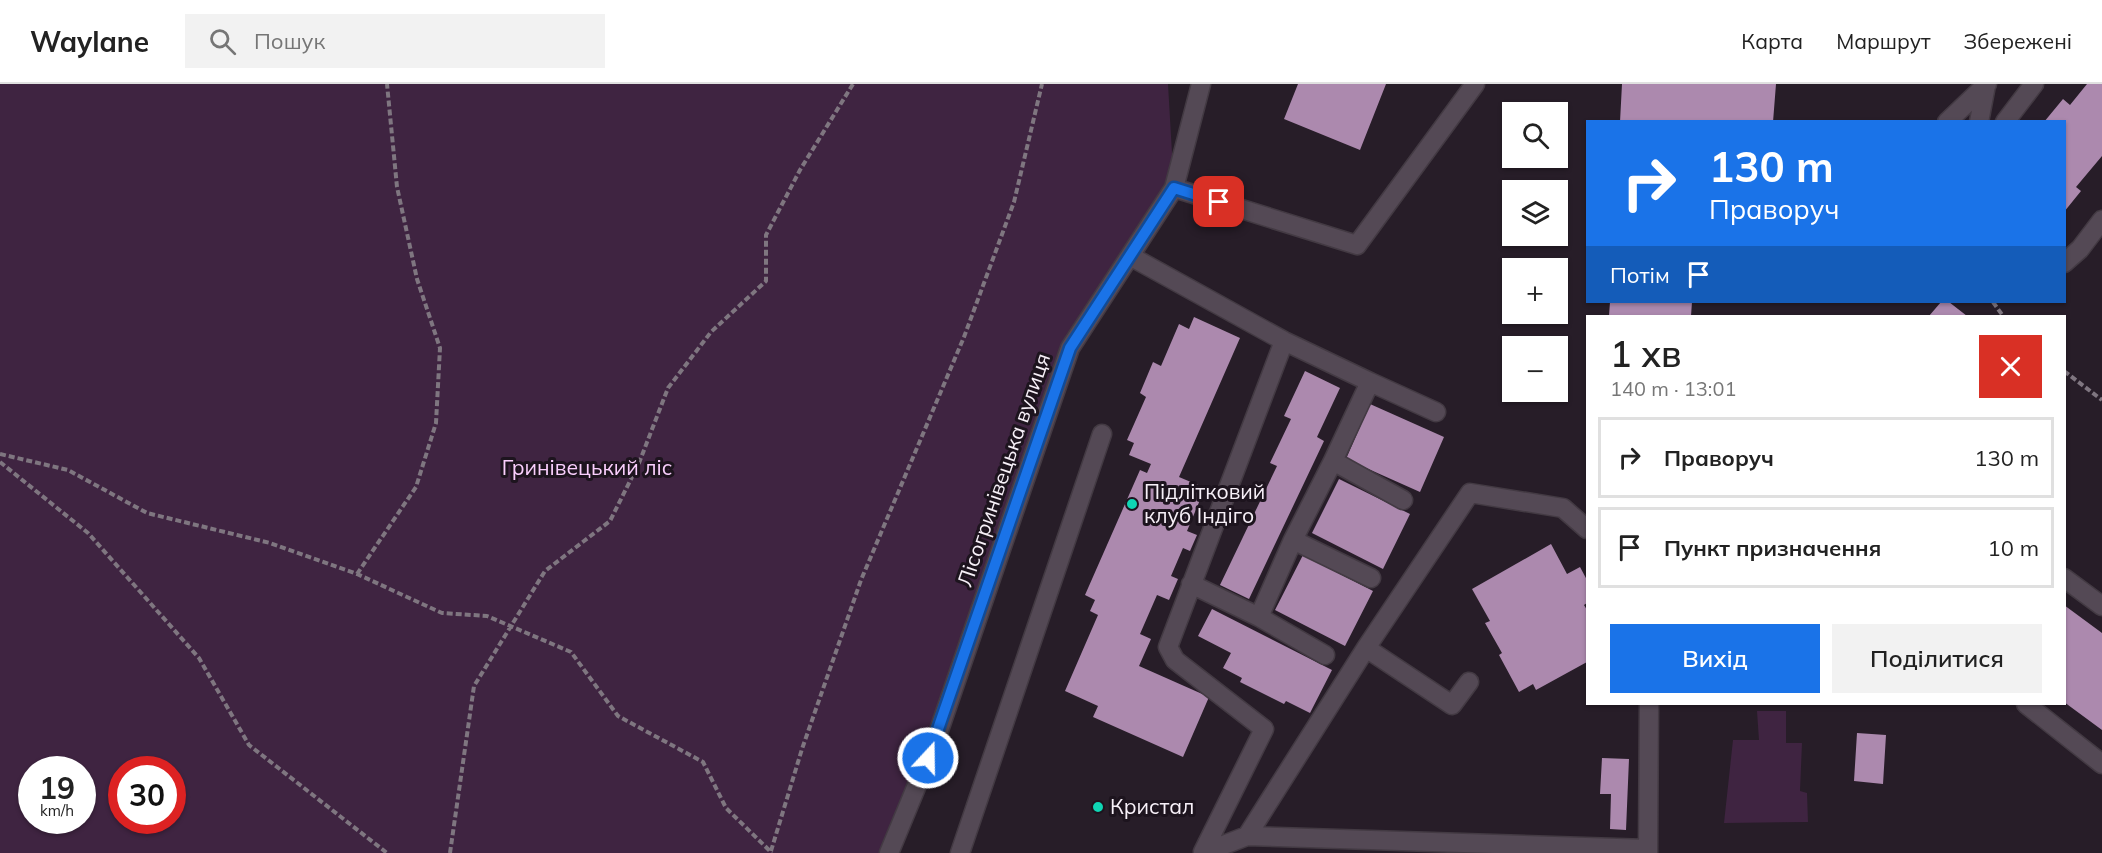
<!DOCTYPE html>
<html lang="uk">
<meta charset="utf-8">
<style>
body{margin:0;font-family:Mulish,sans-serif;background:#f2f2f2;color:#222;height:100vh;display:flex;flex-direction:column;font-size:22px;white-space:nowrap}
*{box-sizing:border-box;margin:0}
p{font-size:20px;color:#767676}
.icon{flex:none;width:33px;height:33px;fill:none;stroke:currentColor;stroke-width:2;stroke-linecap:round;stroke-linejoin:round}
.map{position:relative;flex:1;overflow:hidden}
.side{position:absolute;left:1586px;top:231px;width:480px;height:390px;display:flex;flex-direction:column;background:#fff;border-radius:0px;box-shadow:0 2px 4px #0004}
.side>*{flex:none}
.top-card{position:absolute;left:1586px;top:36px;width:480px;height:183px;border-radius:0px;box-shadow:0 2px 4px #0004;background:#1a73e8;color:#fff;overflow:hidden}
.buttons{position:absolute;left:1502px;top:18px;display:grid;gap:12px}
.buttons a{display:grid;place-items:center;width:66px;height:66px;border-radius:0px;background:#fff;box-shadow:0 2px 4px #0004;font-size:30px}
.speed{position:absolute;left:18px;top:672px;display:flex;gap:12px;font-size:30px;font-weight:700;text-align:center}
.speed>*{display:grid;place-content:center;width:78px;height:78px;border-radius:50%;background:#fff;box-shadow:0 2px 4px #0004;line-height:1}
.speed small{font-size:15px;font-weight:400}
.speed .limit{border:9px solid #d22;background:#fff;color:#111}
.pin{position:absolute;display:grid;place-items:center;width:51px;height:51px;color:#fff;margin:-26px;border-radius:12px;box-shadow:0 3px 9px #0006}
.me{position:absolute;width:66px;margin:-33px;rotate:21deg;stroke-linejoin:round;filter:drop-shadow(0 0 4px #0008)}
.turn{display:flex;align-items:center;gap:21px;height:126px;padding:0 24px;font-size:27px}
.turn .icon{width:78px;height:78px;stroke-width:2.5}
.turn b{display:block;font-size:42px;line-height:51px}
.then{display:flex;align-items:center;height:57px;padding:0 24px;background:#0003;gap:12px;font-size:22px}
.round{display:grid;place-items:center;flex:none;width:63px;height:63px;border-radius:0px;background:#f2f2f2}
.headline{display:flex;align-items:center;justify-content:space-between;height:102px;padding:0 24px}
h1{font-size:36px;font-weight:600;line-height:45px}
.primary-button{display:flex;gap:12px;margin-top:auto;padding:12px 24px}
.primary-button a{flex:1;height:69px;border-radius:0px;background:#1a73e8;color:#fff;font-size:24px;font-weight:600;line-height:69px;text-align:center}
.primary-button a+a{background:#f2f2f2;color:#222}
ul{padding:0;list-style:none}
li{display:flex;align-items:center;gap:18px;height:81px;margin:0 12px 9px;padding:0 12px;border:3px solid #e0e0e0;border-radius:0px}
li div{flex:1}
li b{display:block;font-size:22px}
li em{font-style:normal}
header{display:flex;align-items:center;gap:36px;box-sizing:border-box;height:84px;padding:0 30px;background:#fff;border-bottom:2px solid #e0e0e0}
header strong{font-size:28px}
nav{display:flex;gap:33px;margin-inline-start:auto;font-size:21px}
.search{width:420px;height:54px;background:#f2f2f2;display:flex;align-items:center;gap:15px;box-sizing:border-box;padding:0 21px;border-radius:0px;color:#767676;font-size:22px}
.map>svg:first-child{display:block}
.green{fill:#3f2441;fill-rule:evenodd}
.building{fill:#ac89ae}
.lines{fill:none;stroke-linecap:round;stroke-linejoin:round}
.minor-casing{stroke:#433a43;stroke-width:21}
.path{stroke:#7f7680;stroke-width:4;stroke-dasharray:6 3;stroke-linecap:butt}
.minor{stroke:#544955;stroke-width:18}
.route-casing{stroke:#114b97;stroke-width:15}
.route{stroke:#1a73e8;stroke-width:10}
.poi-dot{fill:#0fd5b4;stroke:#1d141e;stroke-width:2}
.labels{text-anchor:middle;stroke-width:6;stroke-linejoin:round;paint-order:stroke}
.park-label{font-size:21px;fill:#facffd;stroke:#1d141e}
.street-label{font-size:21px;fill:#f7f0f8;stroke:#1d141e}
.poi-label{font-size:21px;fill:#f7f0f8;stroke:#1d141e;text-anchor:start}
</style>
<header>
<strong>Waylane</strong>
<div class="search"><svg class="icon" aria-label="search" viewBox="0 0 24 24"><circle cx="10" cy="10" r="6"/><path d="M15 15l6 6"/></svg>Пошук</div>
<nav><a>Карта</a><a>Маршрут</a><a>Збережені</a></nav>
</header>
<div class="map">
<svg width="2102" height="769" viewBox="0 0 2102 769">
<rect width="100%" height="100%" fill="#271d28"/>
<path class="green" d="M0 0H1168L1174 104 1070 264 889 769H0ZM32 686H82V736H32ZM122 686H172V736H122Z
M1757 627H1786V659H1802L1800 707 1807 709 1808 738 1724 739 1733 656H1759Z"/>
<path class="building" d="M1298 0H1386L1360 66 1284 35Z
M1622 0H1776L1773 38H1620Z
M2087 0H2102V72L2076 103 2081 107 2064 128V38H2044L2063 15 2070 21Z
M1610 218H1692L1691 232H1609Z
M1941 218H1949L1967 232H1929Z
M1194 233 1240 254 1179 393 1205 404 1187 447 1197 451 1190 467 1183 464 1171 492 1178 495 1169 516 1157 511 1140 550 1151 555 1139 582 1209 613 1183 673 1093 633 1098 622 1065 607 1098 531 1090 527 1095 516 1085 511 1140 386 1147 389 1151 380 1129 371 1134 359 1127 356 1146 313 1140 309 1153 278 1161 282 1179 240 1189 245Z
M1305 287 1340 304 1317 353 1324 357 1249 515 1220 501 1277 382 1270 379 1291 335 1284 332Z
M1370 320 1444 353 1420 408 1346 375Z
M1339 395 1410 430 1383 485 1312 449Z
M1551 460 1567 490 1580 483 1587 496V519L1584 521 1587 526V578L1536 606 1533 600 1519 608 1499 571 1502 569 1485 539 1490 537 1472 505Z
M1303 471 1373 507 1345 562 1275 526Z
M2064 521 2102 549V646L2064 618Z
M1212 525 1332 586 1310 629 1286 617 1284 620 1240 598 1242 594 1223 584 1231 569 1198 552Z
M1857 649 1886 651 1883 700 1854 697Z
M1602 674 1629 675 1626 746 1610 745 1611 710H1600Z"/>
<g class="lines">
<g class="minor-casing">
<path id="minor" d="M1947 38 1987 0
M1979 38 1986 1
M2005 38 2034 0
M1174 104 1357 161 1475 0
M1130 172 1284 257 1370 298
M2064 179 2080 165 2102 136
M1333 377 1370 298 1436 328
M1293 456 1333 377 1403 416
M2064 494 2102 522
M1191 500 1259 533 1293 456 1371 494
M1259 533 1325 571
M1366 564 1452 621 1469 598
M2026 620 2102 680
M1247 752 1366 564 1470 409 1563 424 1587 445
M1203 768 1264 645 1175 576 1168 563 1284 257
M889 769 936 655 1070 264 1174 104 1201 0
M960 769 1102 350
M1203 769 1247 752 1648 765
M1648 769 1649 620"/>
</g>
<path class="path" d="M1993 218 2003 232
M2064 287 2102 316
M0 370 68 386 147 429 270 459 357 490 442 529 487 532 571 568 618 632 703 678 726 724 772 769
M0 378 88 449 199 574 249 661 387 769
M357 490 416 403 436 339 440 264 417 195 397 103 387 0
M771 767 802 665 861 496 964 253 1014 118 1042 0
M450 769 474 602 545 487 610 437 639 379 668 304 711 248 766 197V151L800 86 853 0"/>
<use href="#minor" class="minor"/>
</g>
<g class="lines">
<g class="route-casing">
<path id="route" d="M928 674 1070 264 1174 104 1219 118"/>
</g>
<use href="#route" class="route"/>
</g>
<g class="poi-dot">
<circle cx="1132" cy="420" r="6"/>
<circle cx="1098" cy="723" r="6"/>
</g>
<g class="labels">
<g class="park-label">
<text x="587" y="391">Гринівецький ліс</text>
</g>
<g class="street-label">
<text transform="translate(1004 386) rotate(-71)" y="7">Лісогринівецька вулиця</text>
</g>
<g class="poi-label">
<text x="1144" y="415">Підлітковий<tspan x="1144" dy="24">клуб Індіго</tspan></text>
<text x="1110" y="730">Кристал</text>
</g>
</g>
</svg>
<div class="buttons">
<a><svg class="icon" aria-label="search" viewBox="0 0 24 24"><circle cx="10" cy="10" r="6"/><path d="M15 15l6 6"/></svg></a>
<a><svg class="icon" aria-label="layers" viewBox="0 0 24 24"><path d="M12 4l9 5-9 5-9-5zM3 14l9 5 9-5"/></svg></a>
<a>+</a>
<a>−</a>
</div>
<div class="speed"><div>19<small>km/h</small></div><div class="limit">30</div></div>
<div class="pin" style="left:1219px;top:118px;background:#d93025"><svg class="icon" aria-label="arrive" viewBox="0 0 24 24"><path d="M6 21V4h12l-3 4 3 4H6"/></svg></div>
<svg class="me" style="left:928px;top:674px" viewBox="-20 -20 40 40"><circle r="17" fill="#1a73e8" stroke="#fff" stroke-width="3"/><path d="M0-11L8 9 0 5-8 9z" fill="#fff"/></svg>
<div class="top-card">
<div class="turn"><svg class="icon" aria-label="right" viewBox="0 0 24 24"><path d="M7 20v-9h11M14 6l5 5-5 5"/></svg><div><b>130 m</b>Праворуч</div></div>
<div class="then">Потім<svg class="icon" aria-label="arrive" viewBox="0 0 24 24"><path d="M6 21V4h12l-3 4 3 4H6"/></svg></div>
</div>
<section class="side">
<div class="headline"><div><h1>1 хв</h1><p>140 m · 13:01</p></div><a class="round" style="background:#d93025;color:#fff"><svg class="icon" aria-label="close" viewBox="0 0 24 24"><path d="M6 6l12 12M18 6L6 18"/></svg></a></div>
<ul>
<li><svg class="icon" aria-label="right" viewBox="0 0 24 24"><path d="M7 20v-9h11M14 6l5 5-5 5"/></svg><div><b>Праворуч</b></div><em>130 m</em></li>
<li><svg class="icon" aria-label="arrive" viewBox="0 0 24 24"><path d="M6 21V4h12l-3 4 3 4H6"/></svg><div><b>Пункт призначення</b></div><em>10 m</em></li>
</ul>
<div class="primary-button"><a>Вихід</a><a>Поділитися</a></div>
</section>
</div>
